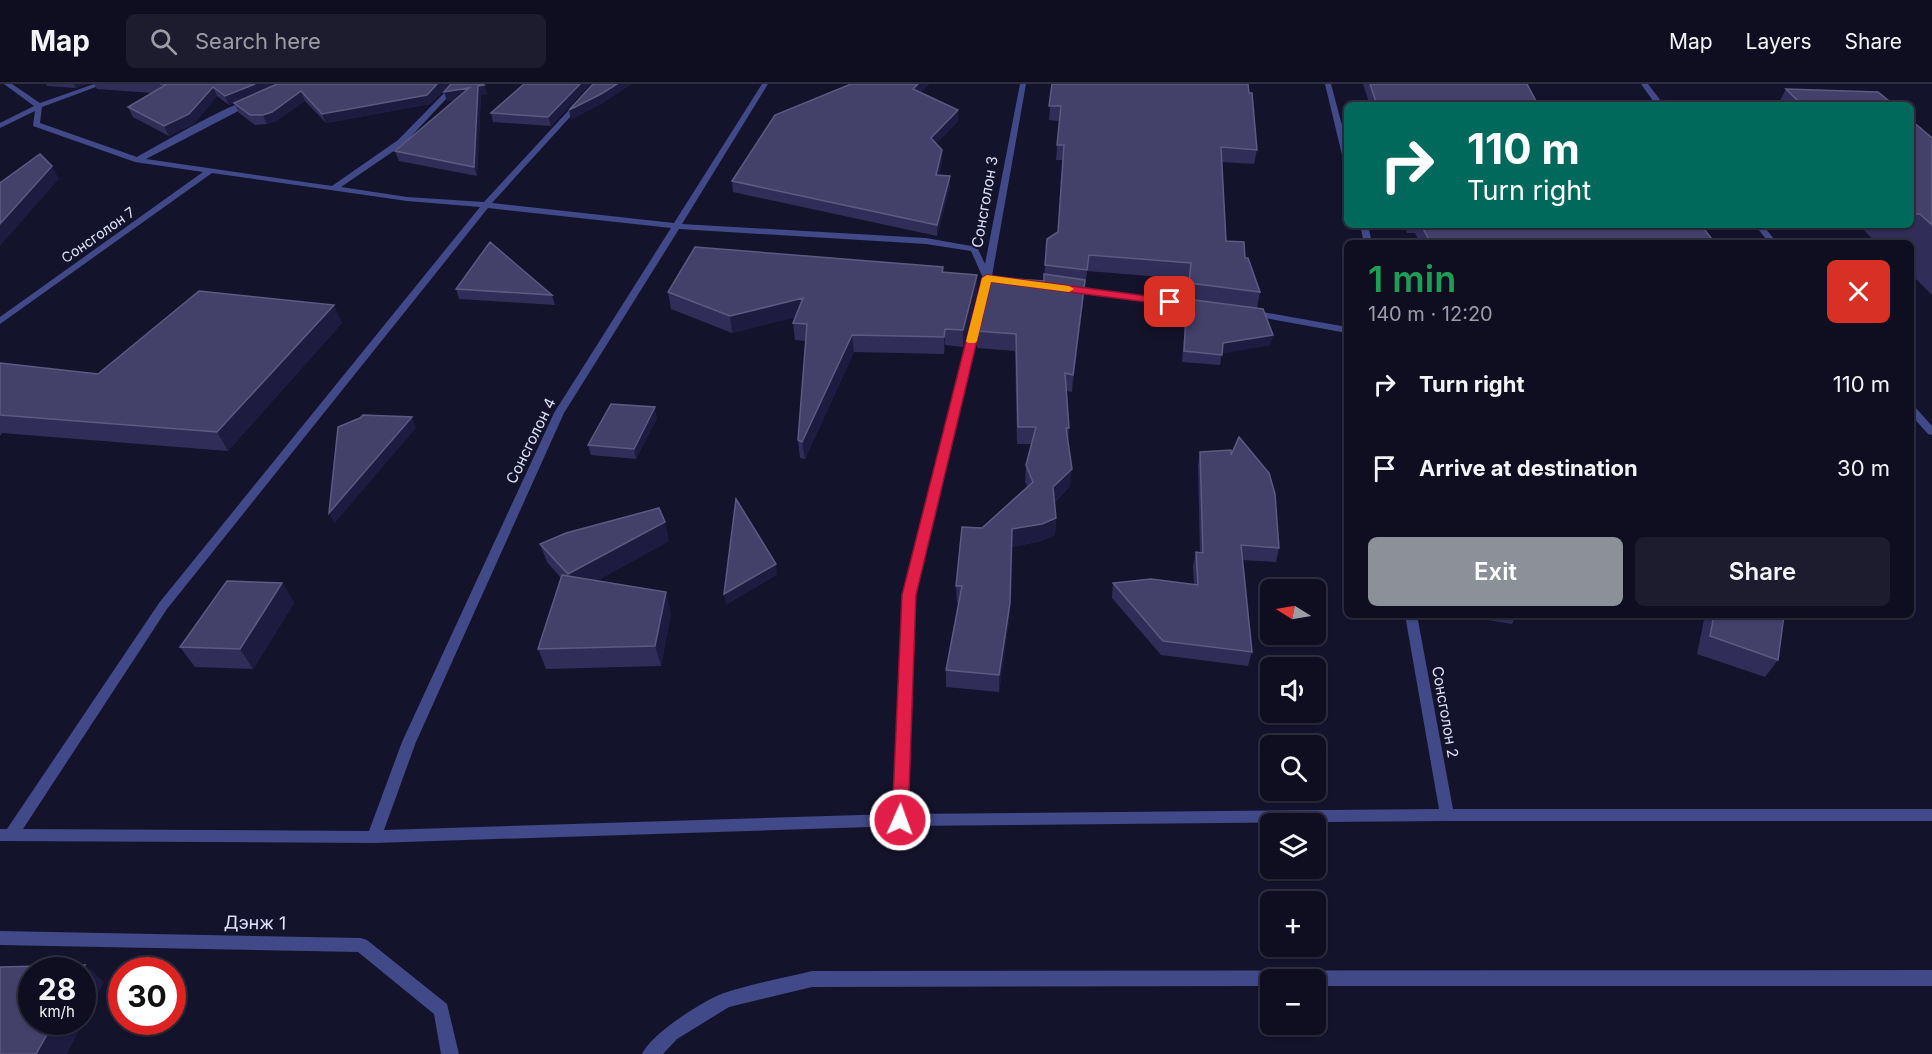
<!DOCTYPE html>
<meta charset="utf-8">
<style>
body{margin:0;font-family:Inter,sans-serif;background:#1d1c2e;color:#f1f3f6;height:100vh;display:flex;flex-direction:column;font-size:22px;white-space:nowrap}
*{box-sizing:border-box;margin:0}
p{font-size:20px;color:#9b9ca5}
.icon{flex:none;width:33px;height:33px;fill:none;stroke:currentColor;stroke-width:2;stroke-linecap:round;stroke-linejoin:round}
.map{position:relative;flex:1;overflow:hidden}
.sheet{position:absolute;left:1344px;top:156px;width:570px;height:378px;display:flex;flex-direction:column;background:#0f0e21;border-radius:9px;box-shadow:0 2px 4px #0004,0 0 0 2px #2f2e3f}
.sheet>*{flex:none}
.banner{position:absolute;left:1344px;top:18px;width:570px;height:126px;border-radius:9px;box-shadow:0 2px 4px #0004,0 0 0 2px #2f2e3f;background:#00695c;color:#fff;overflow:hidden}
.needle{width:39px;rotate:281deg}
.buttons{position:absolute;left:1260px;top:495px;display:grid;gap:12px}
.buttons a{display:grid;place-items:center;width:66px;height:66px;border-radius:9px;background:#0f0e21;box-shadow:0 2px 4px #0004,0 0 0 2px #2f2e3f;font-size:30px}
.speed{position:absolute;left:18px;top:873px;display:flex;gap:12px;font-size:30px;font-weight:700;text-align:center}
.speed>*{display:grid;place-content:center;width:78px;height:78px;border-radius:50%;background:#0f0e21;box-shadow:0 2px 4px #0004,0 0 0 2px #2f2e3f;line-height:1}
.speed small{font-size:15px;font-weight:400}
.speed .limit{border:9px solid #d22;background:#fff;color:#111}
.pin{position:absolute;display:grid;place-items:center;width:51px;height:51px;color:#fff;margin:-26px;border-radius:12px;box-shadow:0 3px 9px #0006}
.me{position:absolute;width:66px;margin:-33px;rotate:2deg;stroke-linejoin:round;filter:drop-shadow(0 0 4px #0008)}
.turn{display:flex;align-items:center;gap:21px;height:126px;padding:0 24px;font-size:27px}
.turn .icon{width:78px;height:78px;stroke-width:2.5}
.turn b{display:block;font-size:42px;line-height:51px}
.round{display:grid;place-items:center;flex:none;width:63px;height:63px;border-radius:9px;background:#1d1c2e}
.headline{display:flex;align-items:center;justify-content:space-between;height:102px;padding:0 24px}
h1{font-size:36px;font-weight:600;line-height:45px;color:#1e9e55}
.button{display:flex;gap:12px;margin-top:auto;padding:12px 24px}
.button a{flex:1;height:69px;border-radius:9px;background:#8c9099;color:#fff;font-size:24px;font-weight:600;line-height:69px;text-align:center}
.button a+a{background:#1d1c2e;color:#f1f3f6}
ul{padding:0;list-style:none}
li{display:flex;align-items:center;gap:18px;height:84px;padding:0 24px}
li div{flex:1}
li b{display:block;font-size:22px}
li em{font-style:normal}
header{display:flex;align-items:center;gap:36px;box-sizing:border-box;height:84px;padding:0 30px;background:#0f0e21;border-bottom:2px solid #2f2e3f}
header strong{font-size:28px}
nav{display:flex;gap:33px;margin-inline-start:auto;font-size:21px}
.search{width:420px;height:54px;background:#1d1c2e;display:flex;align-items:center;gap:15px;box-sizing:border-box;padding:0 21px;border-radius:9px;color:#9b9ca5;font-size:22px}
.map>svg:first-child{display:block}
.lines{fill:none;stroke-linecap:round;stroke-linejoin:round}
.street{fill:#414988;fill-rule:evenodd}
.wall{fill:#302e58}
.shaded-wall{fill:#1d1b3f}
.building{fill:#43416a;stroke:#5c5a81;stroke-width:1.5}
.route{fill:#e11d48;stroke:#92132f;stroke-width:1.5}
.slow{fill:#f59e0b}
.labels{text-anchor:middle;stroke-width:4.5;stroke-linejoin:round;paint-order:stroke}
.far-street-label{font-size:14px;fill:#e0e1fd;stroke:#14132c}
.street-label{font-size:15px;fill:#e0e1fd;stroke:#14132c}
.near-street-label{font-size:18px;fill:#e0e1fd;stroke:#14132c}
</style>
<header>
<strong>Map</strong>
<div class="search"><svg class="icon" aria-label="search" viewBox="0 0 24 24"><circle cx="10" cy="10" r="6"/><path d="M15 15l6 6"/></svg>Search here</div>
<nav><a>Map</a><a>Layers</a><a>Share</a></nav>
</header>
<div class="map">
<svg width="1932" height="970" viewBox="0 0 1932 970">
<rect width="100%" height="100%" fill="#14132c"/>
<g class="lines">
<path class="street" d="M4 0H12L40 19 94 0H104L42 23 40 39 137 73C157 62 235 16 252 16V20L146 75 332 102 398 56 453 0H460L404 60 341 103 407 113 484 118 593 0H600L492 119 674 139 762 0H768L682 140 926 154 977 163 985 180 1020 0H1026L992 192 1005 193 1010 196 1005 199 991 197 915 511 908 730 1439 725 1405 531H1417L1453 725H1932V737H1447L900 742 374 759 0 757V745H7L159 519 480 123 407 117 212 89 0 240V233L203 88 135 78 33 42 35 27 0 44V39L34 22ZM488 124 671 144 554 329 402 658 369 747 23 745 167 525ZM679 145 926 160 971 167 983 194 903 511 893 730 384 746 416 658 564 329Z
M1325 0H1331L1347 60V77L1343 75Z
M1641 0H1648L1664 21H1656Z
M1360 141H1368L1372 159H1364Z
M1755 141H1763L1777 159H1769Z
M1069 202 1201 219 1206 222 1201 225 1066 207V203Z
M1251 226 1347 243V249L1248 231V227Z
M1911 322 1915 323 1932 342V351L1928 350 1911 331Z
M0 847 361 854 367 856 447 920 459 970H441L434 930 358 868 0 861Z
M1932 886V902H1316V896H1270V902L812 903 729 923 677 955 663 970H642C651 950 706 914 727 908 754 899 784 894 812 887Z"/>
</g>
<path class="wall" d="M46 0H87L76 4 47 2Z
M94 0H450L430 20 326 39 305 17 276 37 267 40 255 41 239 29 234 19 229 21 217 12 194 40 169 52 133 33 128 23 153 9 97 5Z
M524 0H590L551 42 493 38 491 29Z
M851 0H929L921 8 958 37 936 60 942 66V77L939 91 950 102 937 152 733 108 732 97Z
M1052 0 1257 66 1254 80 1222 78 1226 157 1245 174 1260 208 1257 224 1273 251 1270 261 1222 269 1220 281 1182 278 1187 215 1188 195 1087 187 1072 308 1067 307 1069 344 1068 359 1070 402 1055 418 1056 434 1055 451 1041 457 1012 463 1009 536 999 608 946 603V586L959 519H957L956 502 982 444 1028 403 1025 398 1026 381 1031 360H1017L1015 267 977 264V247L1044 197 1047 155 1058 148 1063 76H1056L1059 37 1049 36Z
M1363 0H1527L1538 21H1370Z
M484 1 487 10 481 11 477 92 399 77 395 67 455 16 447 17Z
M1786 5 1894 21H1778Z
M1911 36 1932 54V211L1911 190V159H1876L1859 141H1911Z
M1405 141H1701L1715 159H1420L1415 149H1407Z
M943 183 944 189 977 191V208L963 263 945 261 944 270 854 268 805 375 800 374 798 356 806 257 795 256 793 239 795 233 732 249 671 225 668 208Z
M456 205 552 211 555 221 459 215Z
M342 239 228 367 2 349 0 352V279L98 290Z
M657 334 636 375 591 371 588 361Z
M1200 368 1231 371 1279 464 1276 478 1242 476 1252 568 1248 582 1161 571 1112 514 1113 499 1194 501 1193 482 1196 468 1200 469 1198 382Z
M669 457 596 497 671 529 661 582 546 585 538 565 561 494 547 478 540 460Z
M282 499 294 519 253 585 195 583 180 563Z
M1475 531H1516L1512 540 1481 535Z
M1705 531H1784L1778 576 1765 593 1697 570Z"/>
<path class="shaded-wall" d="M74 0H87L76 4Z
M255 0H283L229 21 225 12Z
M437 0H450L430 20 326 39 322 30Z
M580 0H590L551 42 548 33Z
M617 0H632L603 19 571 36 569 26Z
M918 0H929L914 15 913 5Z
M484 1 487 10 481 11 477 92 474 83 478 2Z
M213 3 217 12 194 40 169 52 164 42Z
M469 4 472 13 447 17 444 8Z
M301 7 305 17 276 37 267 40 263 31Z
M958 26V37L931 65V54Z
M942 66V77L937 102 936 91Z
M52 82 59 95 0 162V140Z
M950 92V102L937 152V141Z
M977 191V208L963 263V246Z
M1085 196 1084 212 1072 308 1073 291Z
M803 214 805 231 732 249 730 232Z
M334 221 342 239 228 367 217 348Z
M945 245V261L944 270V253Z
M852 251 854 268 805 375 802 358Z
M1273 251 1270 261 1221 270 1223 259Z
M655 323 657 334 636 375 634 365Z
M412 333 416 344 334 440 329 429Z
M1072 385 1070 402 1052 420 1053 403Z
M1056 434 1055 451 1041 457 1012 463V445Z
M665 438 669 457 574 509 568 490Z
M776 480 777 491 726 521 724 510Z
M282 499 294 519 253 585 240 565Z
M666 508 671 529 661 582 655 562Z
M1010 519 1009 536 999 608V591Z
M85 881 104 898 67 970H36L54 938H82V886H81Z"/>
<path class="building" d="M160 0H255L225 12 213 3 189 30 164 42 128 23 167 0Z
M277 0H437L427 11 322 30 301 7 272 28 263 31H250L234 19Z
M451 0H482L484 1 478 2 474 83 395 67 469 4 444 8Z
M524 0H580L548 33 491 29Z
M593 0H617L601 10 569 26Z
M851 0H918L913 5 958 26 931 54 942 66 936 91 950 92 937 141 732 97 775 31Z
M1052 0H1248L1249 9H1252L1257 66 1221 63 1226 157 1244 158 1245 174H1248L1260 208 1189 199 1191 179 1089 171 1087 186 1045 181 1047 155 1058 148 1064 61H1057L1061 22H1049Z
M1370 0H1527L1538 21H1377Z
M1786 5 1878 8 1894 21H1802Z
M1911 36 1932 54V141L1920 130H1915L1911 126Z
M40 70 52 82 0 140V99Z
M1421 141H1701L1715 159H1431Z
M490 158 552 211 456 205Z
M695 163 943 183 942 188 977 191 963 246 945 245 944 253 852 251 802 358 798 356 807 240 793 239 803 214 730 232 668 208Z
M1044 190 1085 196 1073 291 1065 289 1069 344H1066L1072 385 1053 403 1056 434 1042 440 1012 445 1010 519 999 591 946 586 962 502H956L962 443 982 444 1033 398 1026 381 1036 343H1018L1016 250 977 247 991 193 1044 197Z
M199 207 334 221 217 348 0 331V279L98 290Z
M1187 215 1263 225 1273 251 1223 259 1222 271 1184 267Z
M611 320 655 323 634 365 588 361Z
M363 331 412 333 329 429 338 343 360 334Z
M1239 353 1269 389 1275 410 1279 464 1241 461 1252 568 1163 557 1113 499 1151 495 1198 501 1196 468 1203 469 1200 368 1231 366V371Z
M736 415 776 480 724 510Z
M659 424 665 438 568 490 540 460 566 449Z
M562 491 666 508 655 562 538 565Z
M227 497 282 499 240 565 180 563Z
M1714 531H1784L1778 576 1710 552Z
M85 881 81 886H32V938H54L36 970H0V883Z"/>
<path class="route" d="M987 191 1170 215 1175 218 1170 221 991 198 916 511 908 736 906 741 900 743 894 741 892 736 902 511 982 194Z"/>
<path class="slow" d="M987 191 1069 202 1074 205 1069 208 991 198 977 257 975 259H968L966 257 982 194Z"/>
<g class="labels">
<g class="far-street-label">
<text transform="translate(98 151) rotate(-35)" y="5">Сонсголон 7</text>
</g>
<g class="street-label">
<text transform="translate(985 118) rotate(-80)" y="5">Сонсголон 3</text>
<text transform="translate(531 357) rotate(-64)" y="5">Сонсголон 4</text>
<text transform="translate(1445 628) rotate(80)" y="5">Сонсголон 2</text>
</g>
<g class="near-street-label">
<text transform="translate(255 839) rotate(1)" y="6">Дэнж 1</text>
</g>
</g>
</svg>
<div class="buttons">
<a><svg class="needle" viewBox="-14 -14 28 28"><path d="M0-13l5 13h-10z" fill="#e53935"/><path d="M0 13l5-13h-10z" fill="#9b9ca5"/></svg></a>
<a><svg class="icon" aria-label="sound" viewBox="0 0 24 24"><path d="M4 9h4l5-4v14l-5-4H4zM17 9q2 3 0 6"/></svg></a>
<a><svg class="icon" aria-label="search" viewBox="0 0 24 24"><circle cx="10" cy="10" r="6"/><path d="M15 15l6 6"/></svg></a>
<a><svg class="icon" aria-label="layers" viewBox="0 0 24 24"><path d="M12 4l9 5-9 5-9-5zM3 14l9 5 9-5"/></svg></a>
<a>+</a>
<a>−</a>
</div>
<div class="speed"><div>28<small>km/h</small></div><div class="limit">30</div></div>
<div class="pin" style="left:1170px;top:218px;background:#d93025"><svg class="icon" aria-label="arrive" viewBox="0 0 24 24"><path d="M6 21V4h12l-3 4 3 4H6"/></svg></div>
<svg class="me" style="left:900px;top:736px" viewBox="-20 -20 40 40"><circle r="17" fill="#e11d48" stroke="#fff" stroke-width="3"/><path d="M0-11L8 9 0 5-8 9z" fill="#fff"/></svg>
<div class="banner">
<div class="turn"><svg class="icon" aria-label="right" viewBox="0 0 24 24"><path d="M7 20v-9h11M14 6l5 5-5 5"/></svg><div><b>110 m</b>Turn right</div></div>
</div>
<section class="sheet">
<div class="headline"><div><h1>1 min</h1><p>140 m · 12:20</p></div><a class="round" style="background:#d93025;color:#fff"><svg class="icon" aria-label="close" viewBox="0 0 24 24"><path d="M6 6l12 12M18 6L6 18"/></svg></a></div>
<ul>
<li><svg class="icon" aria-label="right" viewBox="0 0 24 24"><path d="M7 20v-9h11M14 6l5 5-5 5"/></svg><div><b>Turn right</b></div><em>110 m</em></li>
<li><svg class="icon" aria-label="arrive" viewBox="0 0 24 24"><path d="M6 21V4h12l-3 4 3 4H6"/></svg><div><b>Arrive at destination</b></div><em>30 m</em></li>
</ul>
<div class="button"><a>Exit</a><a>Share</a></div>
</section>
</div>
